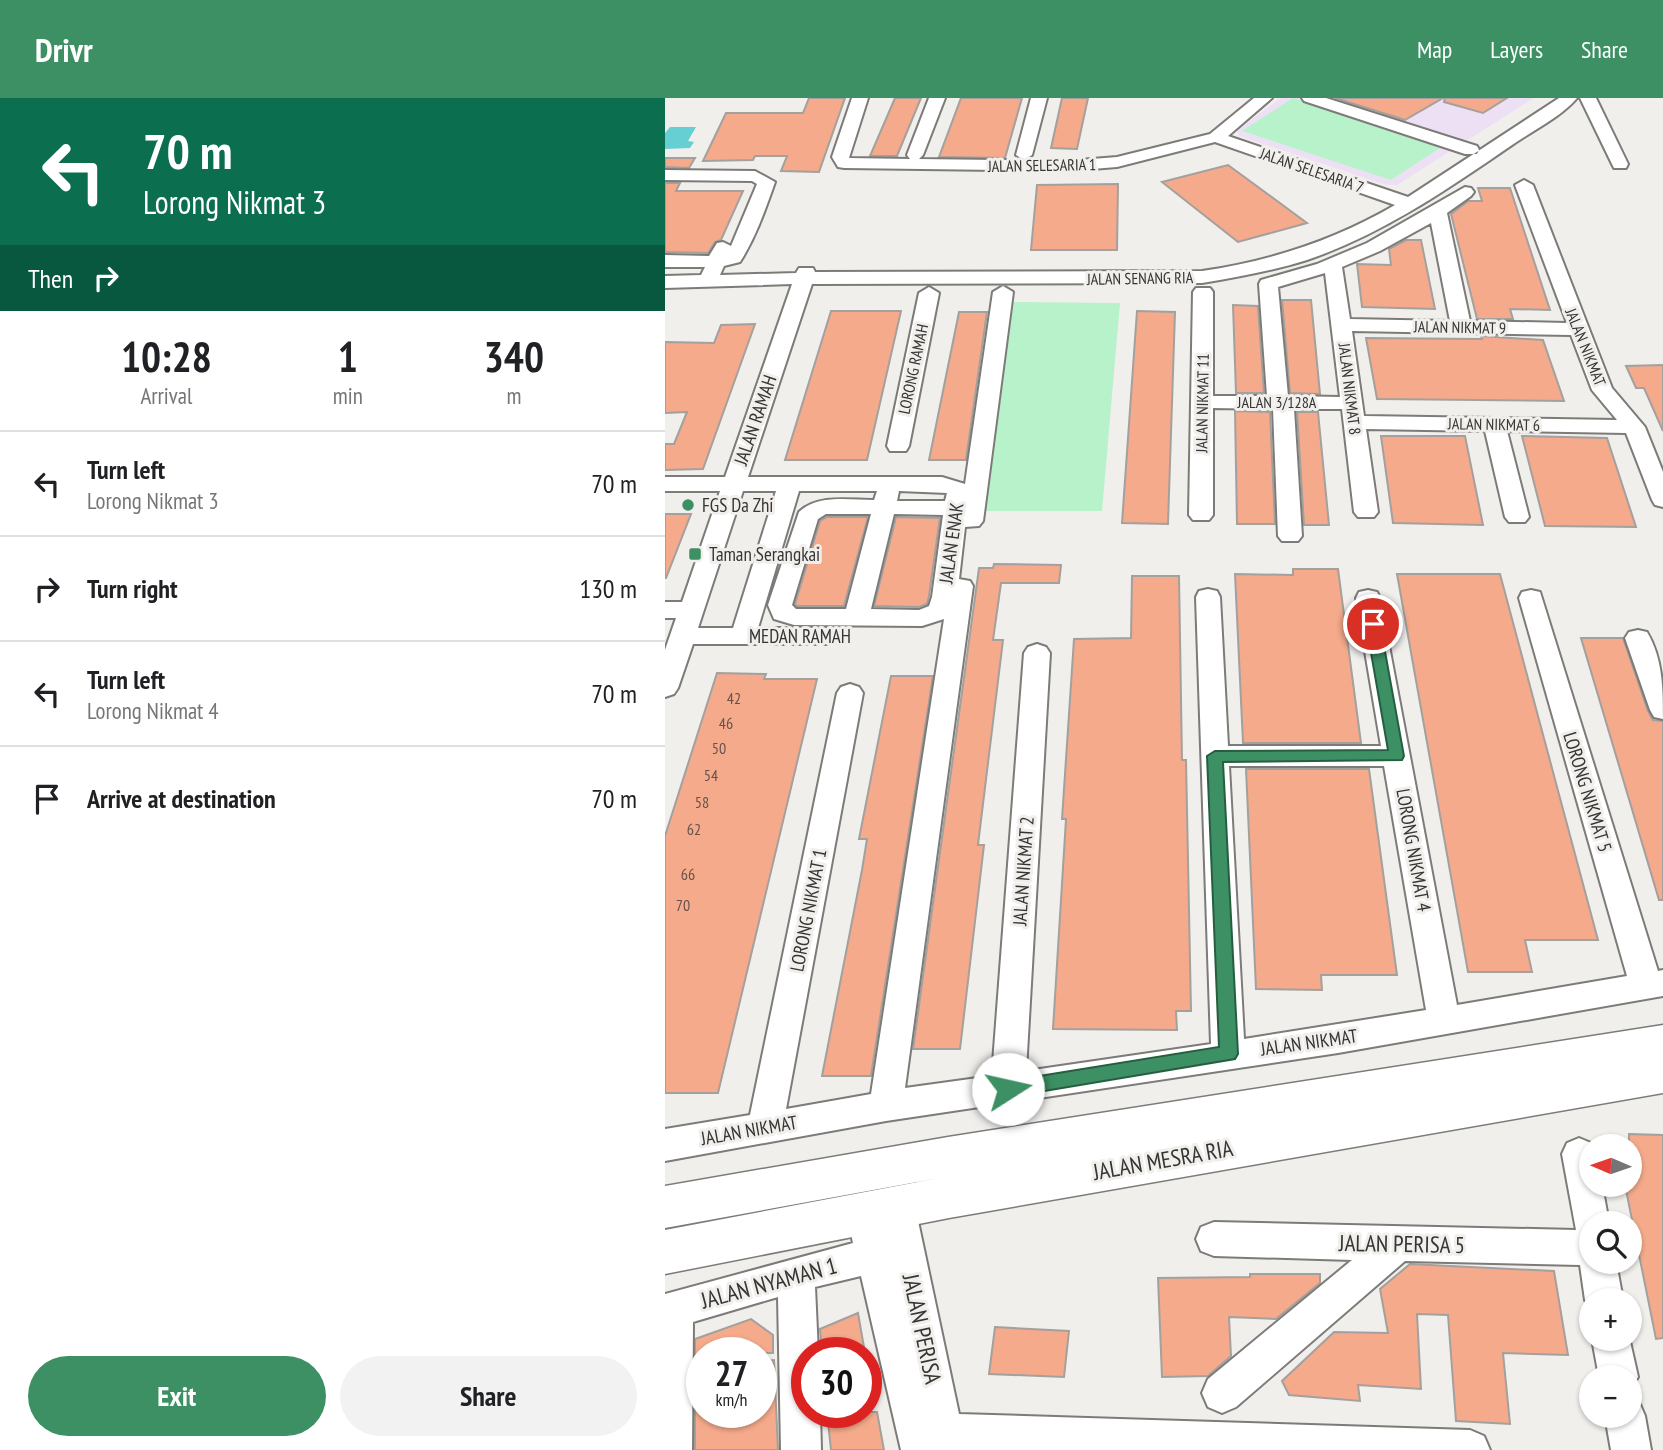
<!DOCTYPE html>
<meta charset="utf-8">
<style>
body{margin:0;font-family:"PT Sans Narrow",sans-serif;background:#f2f2f2;color:#202124;height:100vh;display:flex;flex-direction:column;font-size:26px;white-space:nowrap}
*{box-sizing:border-box;margin:0}
p{font-size:23px;color:#757577}
.icon{flex:none;width:38px;height:38px;fill:none;stroke:currentColor;stroke-width:2;stroke-linecap:round;stroke-linejoin:round}
.map{position:relative;flex:1;overflow:hidden}
.drawer{display:flex;flex-direction:column;background:#fff;width:665px}
.drawer>*{flex:none}
.guide{background:#0b6e4f;color:#fff;overflow:hidden}
.needle{width:46px;rotate:272deg}
.tools{position:absolute;left:914px;top:1036px;display:grid;gap:14px}
.tools a{display:grid;place-items:center;width:63px;height:63px;border-radius:50%;background:#fff;box-shadow:0 2px 5px #0004;font-size:35px}
.speed{position:absolute;left:21px;top:1239px;display:flex;gap:14px;font-size:35px;font-weight:700;text-align:center}
.speed>*{display:grid;place-content:center;width:91px;height:91px;border-radius:50%;background:#fff;box-shadow:0 2px 5px #0004;line-height:1}
.speed small{font-size:18px;font-weight:400}
.speed .limit{border:10px solid #d22;background:#fff;color:#111}
.pin{position:absolute;display:grid;place-items:center;width:60px;height:60px;color:#fff;margin:-30px;border:4px solid #fff;border-radius:50%;box-shadow:0 2px 7px #0007}
.me{position:absolute;width:77px;margin:-38px;rotate:80deg;stroke-linejoin:round;filter:drop-shadow(0 0 5px #0008)}
.turn{display:flex;align-items:center;gap:24px;height:147px;padding:0 28px;font-size:32px}
.turn .icon{width:91px;height:91px;stroke-width:2.5}
.turn b{display:block;font-size:49px;line-height:60px}
.then{display:flex;align-items:center;height:66px;padding:0 28px;background:#0003;gap:14px;font-size:26px}
.eta{display:flex;justify-content:space-evenly;align-items:center;height:119px;text-align:center}
.eta b{font-size:42px;font-weight:600;line-height:49px}
.button{display:flex;gap:14px;margin-top:auto;padding:14px 28px}
.button a{flex:1;height:80px;border-radius:42px;background:#3c9063;color:#fff;font-size:28px;font-weight:600;line-height:80px;text-align:center}
.button a+a{background:#f2f2f2;color:#202124}
ul{padding:0;list-style:none}
li{display:flex;align-items:center;gap:21px;height:105px;padding:0 28px;border-top:2px solid #e0e0e0}
li div{flex:1}
li b{display:block;font-size:26px}
li em{font-style:normal}
header{display:flex;align-items:center;gap:42px;box-sizing:border-box;height:98px;padding:0 35px;background:#3c9063;color:#fff}
header strong{font-size:33px}
nav{display:flex;gap:38px;margin-inline-start:auto;font-size:24px}
main{display:flex;flex:1;min-height:0}
.map>svg:first-child{display:block}
.education{fill:#ede0f5}
.green{fill:#b7f2cb}
.water{fill:#66cfd3}
.building{fill:#f4aa8b;stroke:#a3a09e;stroke-width:2}
.lines{fill:none;stroke-linecap:round;stroke-linejoin:round}
.minor-casing{stroke:#7d7b78;stroke-width:4}
.major-casing{stroke:#7d7b78;stroke-width:3}
.minor{fill:#fff;fill-rule:evenodd}
.major{fill:#fff;fill-rule:evenodd}
.route{fill:#3c9063;stroke:#275e40;stroke-width:2}
.poi-dot{fill:#3c9063;stroke:#f1efec;stroke-width:2.5}
.labels{text-anchor:middle;stroke-width:6;stroke-linejoin:round;paint-order:stroke}
.far-street-label{font-size:16px;fill:#363534;stroke:#f1efec}
.number-label{font-size:16px;fill:#66524a}
.street-label{font-size:19px;fill:#363534;stroke:#f1efec}
.poi-label{font-size:19px;fill:#363534;stroke:#f1efec;text-anchor:start}
.near-street-label{font-size:23px;fill:#363534;stroke:#f1efec}
</style>
<header>
<strong>Drivr</strong>
<nav><a>Map</a><a>Layers</a><a>Share</a></nav>
</header>
<main>
<section class="drawer">
<div class="guide">
<div class="turn"><svg class="icon" aria-label="left" viewBox="0 0 24 24"><path d="M17 20v-9H6M10 6l-5 5 5 5"/></svg><div><b>70 m</b>Lorong Nikmat 3</div></div>
<div class="then">Then<svg class="icon" aria-label="right" viewBox="0 0 24 24"><path d="M7 20v-9h11M14 6l5 5-5 5"/></svg></div>
</div>
<div class="eta">
<div><b>10:28</b><p>Arrival</p></div>
<div><b>1</b><p>min</p></div>
<div><b>340</b><p>m</p></div>
</div>
<ul>
<li><svg class="icon" aria-label="left" viewBox="0 0 24 24"><path d="M17 20v-9H6M10 6l-5 5 5 5"/></svg><div><b>Turn left</b><p>Lorong Nikmat 3</p></div><em>70 m</em></li>
<li><svg class="icon" aria-label="right" viewBox="0 0 24 24"><path d="M7 20v-9h11M14 6l5 5-5 5"/></svg><div><b>Turn right</b></div><em>130 m</em></li>
<li><svg class="icon" aria-label="left" viewBox="0 0 24 24"><path d="M17 20v-9H6M10 6l-5 5 5 5"/></svg><div><b>Turn left</b><p>Lorong Nikmat 4</p></div><em>70 m</em></li>
<li><svg class="icon" aria-label="arrive" viewBox="0 0 24 24"><path d="M6 21V4h12l-3 4 3 4H6"/></svg><div><b>Arrive at destination</b></div><em>70 m</em></li>
</ul>
<div class="button"><a>Exit</a><a>Share</a></div>
</section>
<div class="map">
<svg width="998" height="1352" viewBox="0 0 998 1352">
<rect width="100%" height="100%" fill="#f1efec"/>
<path class="education" d="M616 0H869L732 87H721L574 38 572 32Z"/>
<path class="green" d="M628 0 781 46 726 82 577 33Z
M342 204 455 205 437 413H316Z"/>
<path class="water" d="M5 29H31L23 43 29 44 25 50 0 51V35Z"/>
<path class="building" d="M144 0H180L154 74 116 73 122 58H90L88 62 38 63 61 15H138Z
M230 0H256L232 58H205Z
M296 0H357L340 60 274 59Z
M397 0H423L412 51 386 50Z
M670 0H778L740 22Z
M780 0H842L818 15 779 4Z
M0 60H30L24 70 0 69Z
M563 67 642 125 573 144 497 84Z
M0 85H15L11 93H78L56 142 50 144 43 155 0 154Z
M453 86 452 152H366L372 87Z
M813 90H845L885 212 845 211 848 221H812L786 116 803 103H817Z
M741 142H756L770 211 697 209 692 166 726 167 724 151Z
M617 202H646L655 296 625 295Z
M568 207 593 208 599 295H571Z
M166 213H236L202 362H120Z
M472 213 510 214 503 426 457 425Z
M294 214H322L301 362H264Z
M90 226 38 371 0 372V346H9L22 314 0 315V244L49 245 56 227Z
M816 238 878 242 899 303 712 301 701 240 817 241Z
M998 267V333L979 290H971L961 268Z
M570 313 605 314 610 426H572Z
M632 314H653L664 427H639Z
M716 338H800L818 427 728 425Z
M857 338 942 340 971 429 880 428Z
M0 416H26L1 480H0Z
M162 419H203L179 508H132L130 506 155 423Z
M231 419 275 420 264 498 262 506 254 509 209 508Z
M329 466 396 467 394 485H336L328 542H338L313 747H319L295 951H248L314 470H328Z
M628 471H673L696 645H578L570 476 628 477Z
M732 476H835L933 842H860L867 874H803Z
M467 478H514L517 662H521L526 913H511L512 932 388 931 401 721H397L409 541 466 540Z
M916 540H958L983 613 988 622 998 623V802H994Z
M52 575 101 576 99 581H152L53 995H0V738Z
M226 578H268L206 978H157L197 772 202 741H194Z
M581 671H704L732 877H656L657 892 591 891Z
M964 1036 998 1037V1240L991 1241 960 1087H964Z
M745 1166 889 1173 903 1257 838 1255 845 1326 791 1323 783 1217 752 1216 756 1291 693 1287 695 1303 624 1297 617 1283 669 1234 723 1235 715 1191Z
M585 1176H655V1185L611 1221 564 1219 566 1258 543 1278 497 1279 493 1180 585 1179Z
M193 1215 200 1255H157L155 1231Z
M86 1221 108 1237V1255H37V1314H96V1263L109 1262 113 1352H30V1241Z
M330 1229 404 1233 399 1279 324 1276Z
M162 1314H212L219 1352H166Z"/>
<g class="lines">
<g class="minor-casing">
<path id="minor" d="M187 0H203L184 60 245 61 242 57 264 0H280L258 57 254 61 402 63 452 59 545 36 589 0H607L563 38 743 99 894 0H912C896 19 867 33 847 47 783 91 716 137 642 162 607 173 573 179 537 185L147 186 83 379H277L300 386 328 194 338 188 348 194 318 423 314 428 300 429 294 481 305 483 308 488 240 990 327 978 359 555 363 549 372 546 381 549 385 555 361 973 546 946 531 499 534 493 543 491 552 493 555 499 563 648H716L691 500 694 494 703 492 712 494 715 500 792 907 962 878 854 500 857 494 866 492 875 494 993 873 998 872V898L673 955 221 1023 0 1063V1031L85 1017 172 595 176 589 185 586 194 589 198 595 121 1011 206 996 279 521 257 528 129 527 109 521 103 507 134 414C152 396 185 402 209 402L212 393H134L93 530H161L170 532 174 538 170 544 161 546H28L13 590 9 596 0 599V552L11 520H0V504H17L55 393H0V379H60L127 186 0 190V178L36 177 40 169H0V157L44 158 52 145 58 144 66 148 92 86 87 83 0 82V72L90 73 110 84C100 112 91 139 75 164L59 168 55 177 131 175 134 170H148L150 174 537 173C606 163 670 142 730 107L550 44 452 69 402 73 179 70 173 69 167 59ZM78 393H111L68 530H33ZM234 393 282 395 280 403H232ZM161 416H206L181 511H131L127 507 153 421ZM229 416 278 417 267 499 264 508 254 512 206 511ZM564 668H719L761 912 579 941Z
M366 0H382L367 57 359 62 351 57Z
M637 0H661L812 48 814 52 812 56H800L639 3Z
M915 0H931L963 66 961 70H949L947 66Z
M859 82 868 87 947 290 980 329 998 374V409L990 407 987 402 961 335 842 333 864 419 860 424H844L840 419 820 333 701 331 713 414 709 419H693L689 414 677 311H629L637 438 633 443H617L613 438 608 311 548 310V417L544 422H528L524 417 528 194 531 190H545L548 194V298H602L594 186 596 182 652 166 702 145 800 89 806 90 809 94 806 98 782 115 805 223 902 225 850 87ZM766 125 785 223 685 221 677 169 715 153ZM660 175 675 299 623 298 613 189ZM687 233 906 237 927 292 952 322 699 318Z
M264 189 274 195 244 348 241 353H225L222 348 254 195Z
M973 532 982 534C998 561 998 591 998 621L989 619 985 612 960 540 964 534Z
M914 1040 926 1045 928 1048H926V1087H937L944 1125H926V1164H951L958 1202H926V1215L920 1202 915 1167 740 1163 571 1309 557 1315 543 1309 537 1295 543 1281 687 1162 549 1158 536 1153 531 1141 536 1129 549 1124 911 1132 897 1056 902 1045Z
M232 1092 245 1097 250 1109 294 1316 805 1332 819 1338 825 1352H236L196 1178 150 1189 153 1255H142V1314H155L156 1352H116L113 1199 28 1224 27 1352H0V1196L188 1145 182 1117 187 1105 200 1100 213 1105 214 1108 219 1097Z
M964 1239 973 1279 964 1294V1279H934L927 1241Z
M964 1300 974 1304 980 1318 986 1352H946L940 1318H964Z"/>
</g>
<g class="major-casing">
<path id="major" d="M998 927V995L284 1120 0 1176V1132L274 1080 0 1130V1088L283 1039Z"/>
</g>
<use href="#minor" class="minor"/>
<use href="#major" class="major"/>
</g>
<path class="route" d="M708 521 715 526 739 658 737 662 558 664 573 956 570 961 343 999 336 997 333 991 336 985 343 983 554 949 542 658 550 653 723 652 701 526Z"/>
<g class="poi-dot">
<circle cx="23" cy="407" r="7"/>
<rect x="23" y="449" width="14" height="14" rx="3.5"/>
</g>
<g class="labels">
<g class="far-street-label">
<text transform="translate(377 67) rotate(-1)" y="6">JALAN SELESARIA 1</text>
<text transform="translate(647 72) rotate(19)" y="6">JALAN SELESARIA 7</text>
<text transform="translate(475 180) rotate(-1)" y="6">JALAN SENANG RIA</text>
<text transform="translate(795 229) rotate(1)" y="6">JALAN NIKMAT 9</text>
<text transform="translate(921 249) rotate(68)" y="6">JALAN NIKMAT</text>
<text transform="translate(248 271) rotate(-78)" y="6">LORONG RAMAH</text>
<text transform="translate(685 291) rotate(83)" y="6">JALAN NIKMAT 8</text>
<text x="612" y="310">JALAN 3/128A</text>
<text transform="translate(537 305) rotate(-89)" y="6">JALAN NIKMAT 11</text>
<text transform="translate(829 326) rotate(1)" y="6">JALAN NIKMAT 6</text>
</g>
<g class="number-label">
<text x="69" y="606">42</text>
<text x="61" y="631">46</text>
<text x="54" y="656">50</text>
<text x="46" y="683">54</text>
<text x="37" y="710">58</text>
<text x="29" y="737">62</text>
<text x="23" y="782">66</text>
<text x="18" y="813">70</text>
</g>
<g class="street-label">
<text transform="translate(90 322) rotate(-71)" y="7">JALAN RAMAH</text>
<text transform="translate(286 445) rotate(-82)" y="7">JALAN ENAK</text>
<text x="135" y="545">MEDAN RAMAH</text>
<text transform="translate(923 694) rotate(73)" y="7">LORONG NIKMAT 5</text>
<text transform="translate(749 752) rotate(80)" y="7">LORONG NIKMAT 4</text>
<text transform="translate(358 773) rotate(-86)" y="7">JALAN NIKMAT 2</text>
<text transform="translate(143 812) rotate(-79)" y="7">LORONG NIKMAT 1</text>
<text transform="translate(644 944) rotate(-8)" y="7">JALAN NIKMAT</text>
<text transform="translate(84 1032) rotate(-10)" y="7">JALAN NIKMAT</text>
</g>
<g class="poi-label">
<text x="37" y="414">FGS Da Zhi</text>
<text x="44" y="463">Taman Serangkai</text>
</g>
<g class="near-street-label">
<text transform="translate(498 1062) rotate(-10)" y="8">JALAN MESRA RIA</text>
<text transform="translate(737 1146) rotate(1)" y="8">JALAN PERISA 5</text>
<text transform="translate(104 1185) rotate(-15)" y="8">JALAN NYAMAN 1</text>
<text transform="translate(257 1231) rotate(78)" y="8">JALAN PERISA</text>
</g>
</g>
</svg>
<div class="tools">
<a><svg class="needle" viewBox="-14 -14 28 28"><path d="M0-13l5 13h-10z" fill="#e53935"/><path d="M0 13l5-13h-10z" fill="#757577"/></svg></a>
<a><svg class="icon" aria-label="search" viewBox="0 0 24 24"><circle cx="10" cy="10" r="6"/><path d="M15 15l6 6"/></svg></a>
<a>+</a>
<a>−</a>
</div>
<div class="speed"><div>27<small>km/h</small></div><div class="limit">30</div></div>
<div class="pin" style="left:708px;top:526px;background:#d93025"><svg class="icon" aria-label="arrive" viewBox="0 0 24 24"><path d="M6 21V4h12l-3 4 3 4H6"/></svg></div>
<svg class="me" style="left:343px;top:991px" viewBox="-20 -20 40 40"><circle r="19" fill="#fff"/><path d="M0-13L10 11 0 6-10 11z" fill="#3c9063"/></svg>
</div>
</main>
